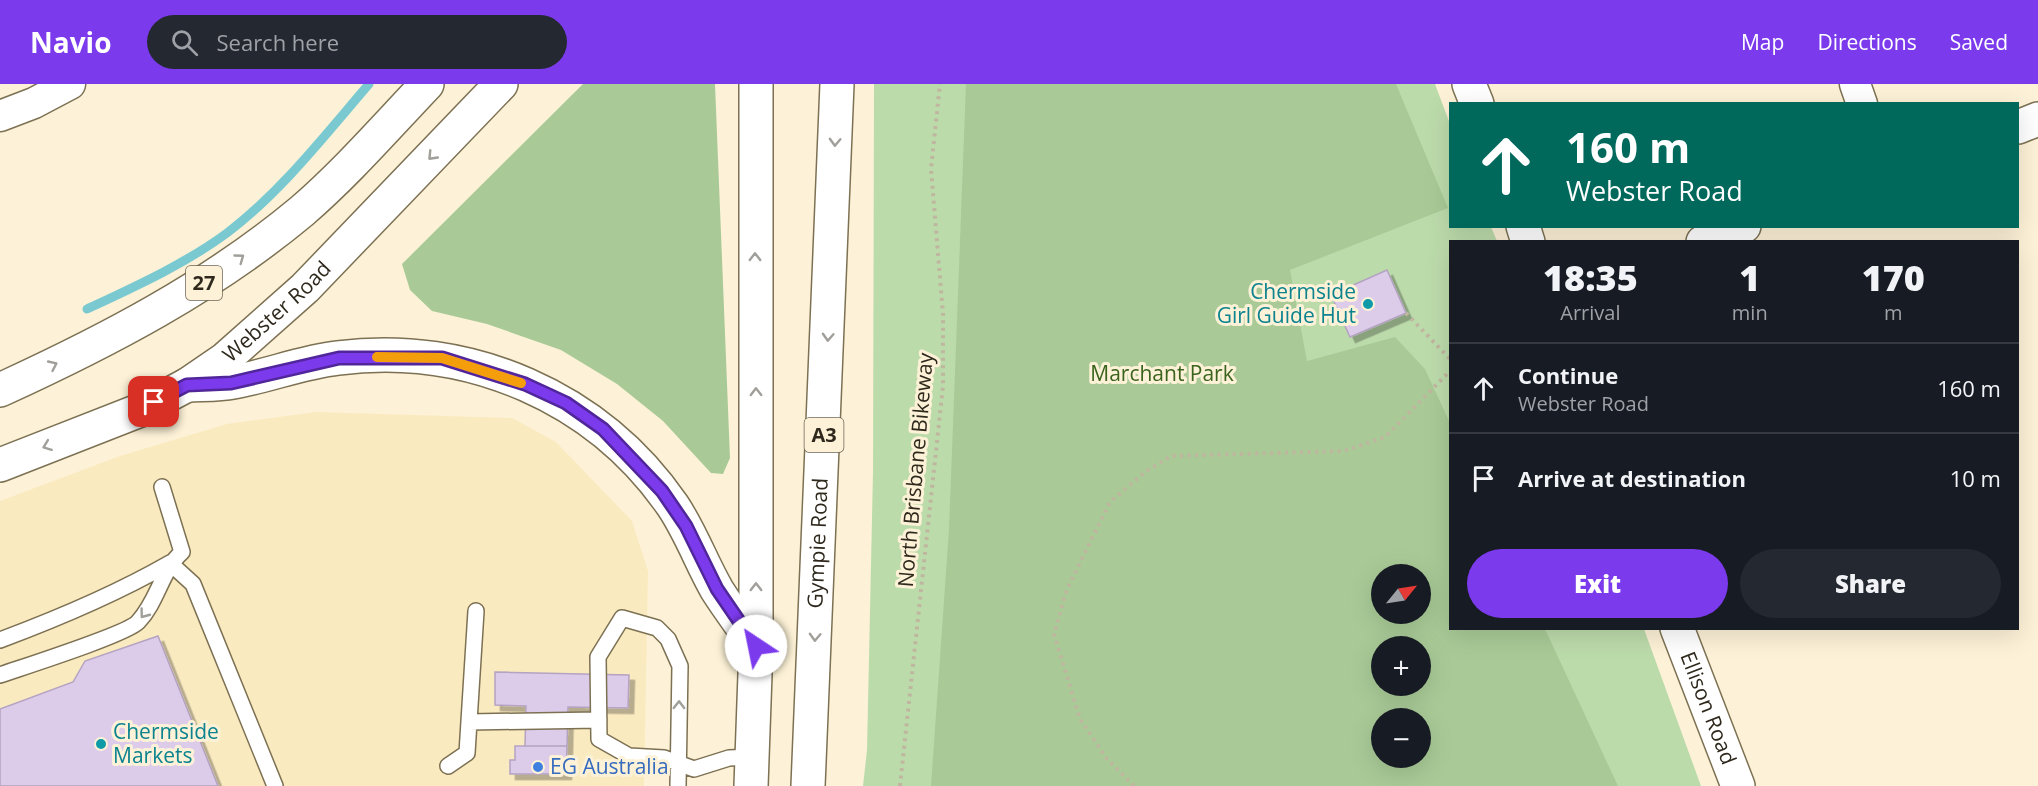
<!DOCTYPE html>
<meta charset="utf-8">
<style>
body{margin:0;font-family:"Open Sans",sans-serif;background:#242831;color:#f1f3f6;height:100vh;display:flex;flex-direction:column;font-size:22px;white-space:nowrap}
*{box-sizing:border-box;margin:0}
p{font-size:20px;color:#9ea1a6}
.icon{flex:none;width:33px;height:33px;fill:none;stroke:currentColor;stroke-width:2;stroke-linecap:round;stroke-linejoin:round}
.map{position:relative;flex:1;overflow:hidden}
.details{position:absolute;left:1449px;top:156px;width:570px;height:390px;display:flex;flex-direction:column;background:#171b24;border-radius:0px;box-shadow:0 6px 24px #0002}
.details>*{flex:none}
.guide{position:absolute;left:1449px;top:18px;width:570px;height:126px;border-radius:0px;box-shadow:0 6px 24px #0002;background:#00695c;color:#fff;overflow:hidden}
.needle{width:39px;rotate:60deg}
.controls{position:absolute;left:1371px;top:480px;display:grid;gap:12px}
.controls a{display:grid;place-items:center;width:60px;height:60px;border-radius:50%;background:#171b24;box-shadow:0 6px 24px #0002;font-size:30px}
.pin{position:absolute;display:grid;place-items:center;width:51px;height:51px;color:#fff;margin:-26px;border-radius:12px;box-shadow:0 3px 9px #0006}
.me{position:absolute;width:66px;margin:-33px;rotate:326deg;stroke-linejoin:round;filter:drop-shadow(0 0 4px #0008)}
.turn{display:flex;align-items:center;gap:21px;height:126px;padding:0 18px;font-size:27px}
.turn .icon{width:78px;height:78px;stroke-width:2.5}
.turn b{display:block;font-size:42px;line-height:51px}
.eta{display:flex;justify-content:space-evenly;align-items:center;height:102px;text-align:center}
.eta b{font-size:36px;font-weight:800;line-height:42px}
.button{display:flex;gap:12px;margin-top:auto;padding:12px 18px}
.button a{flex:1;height:69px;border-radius:36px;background:#7c3aed;color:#fff;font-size:24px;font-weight:800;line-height:69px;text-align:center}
.button a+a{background:#242831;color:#f1f3f6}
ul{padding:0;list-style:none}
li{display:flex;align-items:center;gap:18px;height:90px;padding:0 18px;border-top:2px solid #363941}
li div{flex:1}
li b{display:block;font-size:22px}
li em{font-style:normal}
header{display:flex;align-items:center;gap:36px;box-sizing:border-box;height:84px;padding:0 30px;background:#7c3aed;color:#fff}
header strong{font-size:28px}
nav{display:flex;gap:33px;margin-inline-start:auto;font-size:21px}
.search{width:420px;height:54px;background:#242831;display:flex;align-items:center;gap:15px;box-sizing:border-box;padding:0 21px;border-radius:33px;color:#9ea1a6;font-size:22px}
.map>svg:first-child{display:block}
.built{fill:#faeac0}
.green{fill:#bcdbab;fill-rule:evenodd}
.forest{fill:#a9ca97;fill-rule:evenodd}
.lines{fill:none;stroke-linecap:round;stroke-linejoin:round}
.stream{stroke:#7ac9d0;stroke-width:9}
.building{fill:#ddcbea;stroke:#b4a3c1;stroke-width:1.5;filter:url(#shadow)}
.service-casing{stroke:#7d7153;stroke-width:18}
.minor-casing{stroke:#7d7153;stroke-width:33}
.tertiary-casing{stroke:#7d7153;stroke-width:36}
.secondary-casing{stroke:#7d7153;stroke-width:36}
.primary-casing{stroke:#7d7153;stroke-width:36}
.trunk-casing{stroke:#7d7153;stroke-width:36}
.path{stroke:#bfb69f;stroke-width:4;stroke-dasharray:3 4.5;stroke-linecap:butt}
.service{stroke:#fff;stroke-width:15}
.minor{stroke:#fff;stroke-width:30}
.tertiary{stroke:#fff;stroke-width:33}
.secondary{stroke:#fff;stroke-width:33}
.primary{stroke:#fff;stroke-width:33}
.trunk{stroke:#fff;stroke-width:33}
.oneway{stroke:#a19f99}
.route-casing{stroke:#51269a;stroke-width:15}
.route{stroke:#7c3aed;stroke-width:10}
.slow{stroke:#f59e0b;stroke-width:10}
.culture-dot{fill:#0f9aa8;stroke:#fdf2d7;stroke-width:2}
.shop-dot{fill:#3f7fe0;stroke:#fdf2d7;stroke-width:2}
.labels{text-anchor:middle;stroke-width:6;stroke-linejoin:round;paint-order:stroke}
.shield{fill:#fdf2d7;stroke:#6d6555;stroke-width:1.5}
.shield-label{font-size:20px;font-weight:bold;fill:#2f291d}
.culture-label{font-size:21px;fill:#0d838f;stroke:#fdf2d7;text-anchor:end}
.street-label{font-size:21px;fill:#2f291d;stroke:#fdf2d7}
.park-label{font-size:21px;fill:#3a631e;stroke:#fdf2d7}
.shop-label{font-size:21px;fill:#366cbe;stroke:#fdf2d7;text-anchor:start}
</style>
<header>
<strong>Navio</strong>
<div class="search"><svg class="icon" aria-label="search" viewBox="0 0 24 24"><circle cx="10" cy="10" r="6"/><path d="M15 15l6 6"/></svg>Search here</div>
<nav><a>Map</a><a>Directions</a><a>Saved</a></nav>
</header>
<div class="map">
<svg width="2038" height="702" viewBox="0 0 2038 702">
<defs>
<filter id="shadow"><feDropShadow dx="5.5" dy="5.5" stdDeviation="0" flood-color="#0004"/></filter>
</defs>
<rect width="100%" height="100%" fill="#fdf2d7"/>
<path class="built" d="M316 328 512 334 556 358 632 437 648 487 644 702H0V417L120 372 227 340Z"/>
<path class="green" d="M874 0H1435L1450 40V142L1491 143 1497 157 1450 158V544L1644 545 1701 702H863L867 666 873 387ZM1382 490H1420V530H1382ZM1382 562H1420V602H1382ZM1382 634H1420V674H1382Z"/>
<path class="forest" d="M583 0H715L730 374 723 390 711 389 663 337 617 300 561 266 487 240 432 227 410 206 402 180Z
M966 0H1396L1448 124 1290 186 1307 277 1395 253 1425 285 1450 339V544L1545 545 1618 702H931L949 445ZM1382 490H1420V530H1382ZM1382 562H1420V602H1382ZM1382 634H1420V674H1382Z"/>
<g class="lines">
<path class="stream" d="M87 225C134 203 185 180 227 149 281 108 325 51 369 0"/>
</g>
<path class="building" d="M1387 186 1406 229 1350 253 1331 211Z
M158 552 218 702H0V625L73 598 85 577Z
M495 588 629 591 628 624 568 623 567 662H525L526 622 495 621Z
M515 662H567L566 690H510V676H515Z"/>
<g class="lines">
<g class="service-casing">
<path id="service" d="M0 556C59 534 116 510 170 479L193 500 275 702
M0 591C23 583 127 550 138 538 158 517 161 487 182 468L162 403
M469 638 599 636
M448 682 467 669 476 527
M678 702 680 582 668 555 657 544 622 534 598 573 599 655 629 672 664 674 694 685 729 674 753 673"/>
</g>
<g class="minor-casing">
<path id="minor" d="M1855 0 1862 20
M0 32 34 19 70 0"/>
</g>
<g class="tertiary-casing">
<path id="tertiary" d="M2018 43 2038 35
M1703 158 1744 142"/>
</g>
<g class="secondary-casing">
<g id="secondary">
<path d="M1469 0 1477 20"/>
<path d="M1523 142 1528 158"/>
<path id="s1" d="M1677 544 1738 702"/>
</g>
</g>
<g class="primary-casing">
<g id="primary">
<path d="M0 306C107 257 211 203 302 127 347 88 386 43 427 0"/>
<path id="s2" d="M0 381 138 327 187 301 225 275 305 204 501 0"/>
</g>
</g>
<g class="trunk-casing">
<g id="trunk">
<path d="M187 301C202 300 218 301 233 298 268 292 302 278 338 274 469 257 598 313 673 422 691 449 701 478 717 506 729 525 743 543 756 562"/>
<path d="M751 702 756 562V0"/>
<path id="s3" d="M808 702 837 0"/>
</g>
</g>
<path class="path" d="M1406 229 1450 275
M900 702 943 302V230L931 85 940 0
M1134 702 1107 675 1080 635 1054 550 1067 505 1110 418 1145 388 1171 372 1344 367 1385 353 1450 287"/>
<use href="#service" class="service"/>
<use href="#minor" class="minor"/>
<use href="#tertiary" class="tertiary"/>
<use href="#secondary" class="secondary"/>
<use href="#primary" class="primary"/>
<use href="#trunk" class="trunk"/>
</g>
<defs><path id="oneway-chevron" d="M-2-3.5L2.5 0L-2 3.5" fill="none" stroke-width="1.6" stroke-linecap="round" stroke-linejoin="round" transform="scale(1.5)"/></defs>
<g class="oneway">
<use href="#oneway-chevron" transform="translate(835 58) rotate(92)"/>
<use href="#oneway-chevron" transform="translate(432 72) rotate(134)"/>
<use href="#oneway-chevron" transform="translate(755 173) rotate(-90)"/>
<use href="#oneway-chevron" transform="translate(240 174) rotate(-36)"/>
<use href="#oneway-chevron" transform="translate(828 253) rotate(93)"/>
<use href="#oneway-chevron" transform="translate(53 281) rotate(-25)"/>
<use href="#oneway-chevron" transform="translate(756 308) rotate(-91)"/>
<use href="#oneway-chevron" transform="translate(47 362) rotate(159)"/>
<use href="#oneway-chevron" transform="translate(756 503) rotate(-90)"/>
<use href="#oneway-chevron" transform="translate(144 530) rotate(127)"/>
<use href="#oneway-chevron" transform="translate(815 553) rotate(92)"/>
<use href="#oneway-chevron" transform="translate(679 621) rotate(-89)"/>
</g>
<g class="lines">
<g class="route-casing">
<path id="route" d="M154 318 187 301 231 299 339 274H442L525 300 566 319 603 345 662 407 686 442 717 505 756 562"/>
</g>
<use href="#route" class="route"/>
<path class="slow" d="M377 273 442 274 521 299"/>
</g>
<g class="culture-dot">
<circle cx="1368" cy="220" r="6"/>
<circle cx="101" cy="660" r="6"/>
</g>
<circle class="shop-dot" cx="538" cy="683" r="6"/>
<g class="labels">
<g class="shield">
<rect x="186" y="182" width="36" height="34" rx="4.5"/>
<rect x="804.5" y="334" width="39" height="34" rx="4.5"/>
</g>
<g class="shield-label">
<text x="204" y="206">27</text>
<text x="824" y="358">A3</text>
</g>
<g class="culture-label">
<text x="1356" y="215">Chermside<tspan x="1356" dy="24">Girl Guide Hut</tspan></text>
<text x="113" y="655" text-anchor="start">Chermside<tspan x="113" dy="24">Markets</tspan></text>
</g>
<g class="street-label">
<text dy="7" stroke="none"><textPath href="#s2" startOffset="320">Webster Road</textPath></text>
<text transform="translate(916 386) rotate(-85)" y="7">North Brisbane Bikeway</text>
<text dy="7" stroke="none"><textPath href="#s3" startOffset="243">Gympie Road</textPath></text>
<text dy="7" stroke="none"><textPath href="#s1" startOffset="86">Ellison Road</textPath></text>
</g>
<g class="park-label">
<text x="1162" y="297">Marchant Park</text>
</g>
<g class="shop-label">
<text x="550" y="690">EG Australia</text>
</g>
</g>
</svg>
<div class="controls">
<a><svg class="needle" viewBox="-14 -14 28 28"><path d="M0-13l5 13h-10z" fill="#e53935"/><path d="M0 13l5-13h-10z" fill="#9ea1a6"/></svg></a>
<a>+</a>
<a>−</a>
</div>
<div class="pin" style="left:154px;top:318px;background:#d93025"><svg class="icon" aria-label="arrive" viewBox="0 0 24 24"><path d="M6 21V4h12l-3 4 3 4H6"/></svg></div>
<svg class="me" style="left:756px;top:562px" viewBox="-20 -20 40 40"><circle r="19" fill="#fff"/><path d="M0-13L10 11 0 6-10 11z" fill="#7c3aed"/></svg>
<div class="guide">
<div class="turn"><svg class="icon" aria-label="ahead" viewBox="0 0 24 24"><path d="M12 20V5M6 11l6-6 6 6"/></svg><div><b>160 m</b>Webster Road</div></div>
</div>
<section class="details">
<div class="eta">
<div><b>18:35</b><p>Arrival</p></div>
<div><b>1</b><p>min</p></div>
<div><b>170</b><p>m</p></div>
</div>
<ul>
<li><svg class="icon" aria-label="ahead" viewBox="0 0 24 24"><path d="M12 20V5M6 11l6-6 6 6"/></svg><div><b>Continue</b><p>Webster Road</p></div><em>160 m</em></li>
<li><svg class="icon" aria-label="arrive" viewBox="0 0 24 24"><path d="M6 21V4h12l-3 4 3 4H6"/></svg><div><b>Arrive at destination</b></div><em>10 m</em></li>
</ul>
<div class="button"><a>Exit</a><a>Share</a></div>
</section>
</div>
